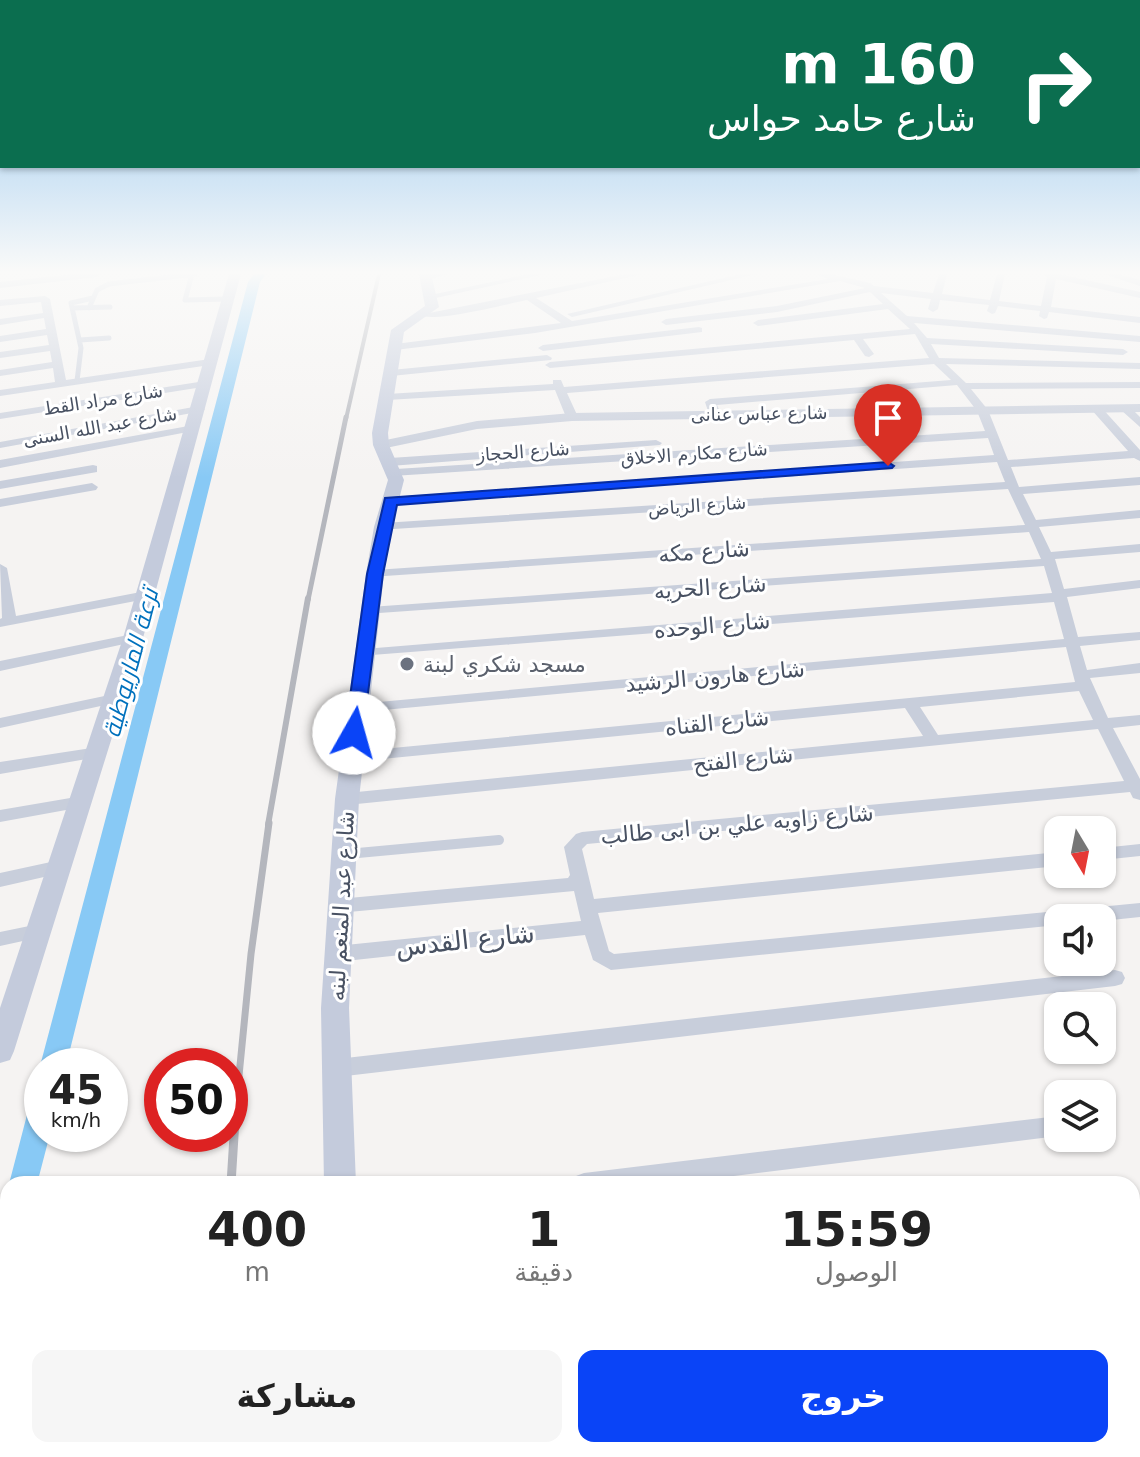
<!DOCTYPE html>
<html lang="ar">
<meta charset="utf-8">
<style>
body{margin:0;font-family:"DejaVu Sans",Cairo,sans-serif;background:#f6f6f6;color:#222;direction:rtl;height:100vh;display:flex;flex-direction:column;font-size:30px;white-space:nowrap}
*{box-sizing:border-box;margin:0}
p{font-size:26px;color:#767676}
.icon{flex:none;width:44px;height:44px;fill:none;stroke:currentColor;stroke-width:2;stroke-linecap:round;stroke-linejoin:round}
.map{position:relative;flex:1;overflow:hidden;direction:ltr}
.panel{position:absolute;left:0px;top:1176px;width:1140px;height:282px;display:flex;flex-direction:column;background:#fff;border-radius:24px 24px 0 0;box-shadow:0 2px 6px #0004;direction:rtl}
.panel>*{flex:none}
.banner{position:absolute;left:0px;top:0px;width:1140px;height:168px;box-shadow:0 2px 6px #0004;direction:rtl;background:#0b6e4f;color:#fff;overflow:hidden}
.needle{width:52px;rotate:170deg}
.tools{position:absolute;left:1044px;top:816px;display:grid;gap:16px}
.tools a{display:grid;place-items:center;width:72px;height:72px;border-radius:16px;background:#fff;box-shadow:0 2px 6px #0004;font-size:40px}
.speed{position:absolute;left:24px;top:1048px;display:flex;gap:16px;font-size:40px;font-weight:700;text-align:center}
.speed>*{display:grid;place-content:center;width:104px;height:104px;border-radius:50%;background:#fff;box-shadow:0 2px 6px #0004;line-height:1}
.speed small{font-size:20px;font-weight:400}
.speed .limit{border:12px solid #d22;background:#fff;color:#111}
.pin{position:absolute;display:grid;place-items:center;width:68px;height:68px;color:#fff;margin:-82px -34px;border-radius:50% 50% 50% 0;rotate:-45deg;box-shadow:0 0 8px #0007}
.pin .icon{rotate:45deg}
.me{position:absolute;width:88px;margin:-44px;rotate:7deg;stroke-linejoin:round;filter:drop-shadow(0 0 6px #0008)}
.turn{display:flex;align-items:center;gap:28px;height:168px;padding:0 32px;font-size:36px}
.turn .icon{width:104px;height:104px;stroke-width:2.5}
.turn b{display:block;font-size:56px;line-height:68px}
.eta{display:flex;justify-content:space-evenly;align-items:center;height:136px;text-align:center}
.eta b{font-size:48px;font-weight:800;line-height:56px}
.primary-button{display:flex;gap:16px;margin-top:auto;padding:16px 32px}
.primary-button a{flex:1;height:92px;border-radius:16px;background:#0a44f7;color:#fff;font-size:32px;font-weight:800;line-height:92px;text-align:center}
.primary-button a+a{background:#f6f6f6;color:#222}
.map>svg:first-child{display:block}
.lines{fill:none;stroke-linecap:round;stroke-linejoin:round}
.canal{fill:#88c9f5;fill-rule:evenodd}
.service-far1{stroke:#c8cedb;stroke-width:5}
.service{stroke:#c8cedb;stroke-width:10}
.minor{fill:#c8cedb;fill-rule:evenodd}
.tertiary{fill:#c8cedb;fill-rule:evenodd}
.secondary{fill:#c4cbdc;fill-rule:evenodd}
.rail-far4{stroke:#b4b6bd;stroke-width:4}
.rail-far3{stroke:#b4b6bd;stroke-width:5}
.rail-far2{stroke:#b4b6bd;stroke-width:6}
.rail-far1{stroke:#b4b6bd;stroke-width:7}
.rail{stroke:#b4b6bd;stroke-width:9}
.route{fill:#0a44f7;stroke:#062ca1;stroke-width:2}
.worship-dot{fill:#6b7280;stroke:#fff;stroke-width:3}
.labels{text-anchor:middle;stroke-width:6;stroke-linejoin:round;paint-order:stroke}
.far-street-label{font-size:18px;fill:#485162;stroke:#fff}
.street-label{font-size:22px;fill:#485162;stroke:#fff}
.worship-label{font-size:22px;fill:#5b616d;stroke:#fff;text-anchor:start}
.water-label{font-size:24px;font-style:italic;fill:#0071bd;stroke:#fff}
.near-street-label{font-size:26px;fill:#485162;stroke:#fff}
</style>
<div class="map">
<svg width="1140" height="1457" viewBox="0 0 1140 1457">
<rect width="100%" height="100%" fill="#f5f3f2"/>
<g class="lines">
<path class="canal" d="M254 274H266L260 282 66 1066H42V1071L40 1066 248 282Z
M42 1099V1134H50L37 1184H9L28 1111 32 1102Z
M8 1229V1287L0 1290V1232Z"/>
<path class="service-far1" d="M192 274 185 300 226 299
M72 308 110 307
M89 308 97 290 109 284 195 274
M80 340 109 338
M77 381 81 348 71 303 93 298"/>
<path class="service" d="M347 854 499 840"/>
<path class="minor" d="M74 274H101L97 277 0 288V282Z
M428 274H448L426 280 421 277Z
M528 274H545L431 299 426 296Z
M626 274H643L536 298 572 321 828 279 816 274H831L870 283 874 286 933 293 939 274H947L942 294 990 300 997 274H1005L999 301 1041 306 1047 277 1043 274H1059L1140 292V298L1056 279 1051 307 1140 317V323L1049 312 1047 318 1044 319 1039 316 1040 311 998 306 995 313 992 314 987 311 989 305 940 300 938 309 933 312 928 309 931 299 881 293 907 316 1140 336V342L914 323 927 338 1123 349 1128 352 1123 355 931 344 939 358 1140 363V369L946 364 966 383 1140 382V388L971 389 988 410 1008 460 1128 451 1090 408 1096 405 1100 406 1140 450V461L1134 458 1011 467 1019 487 1140 477V485L1023 494 1036 520 1140 510V518L1039 527 1051 552 1140 544V552L1055 559 1064 589 1140 580V588L1067 597 1078 637 1140 632V640L1080 646 1087 670 1140 663V673L1090 678 1108 718 1140 715V725L1113 728 1140 779V800L1133 798 1130 792 587 844 582 849 594 899 1058 852V866L598 913 609 951 614 954 1140 903V917L1102 921V918H1058V925L611 970 593 960 585 935 336 962 329 959 326 954 329 949 336 946 581 921 574 891 338 913 331 911 329 906 331 901 338 899 568 878 570 875 564 847 576 834 582 832 1124 781 1098 729 347 805 341 803 338 799 341 795 347 793 923 736 905 708 351 762 345 761 343 757 345 753 351 752 1075 682 1066 647 351 713 349 709 357 704 1064 639 1054 602 359 656 357 653 364 649 1052 593 1044 566 365 614 363 611 365 608 370 607 1041 559 1029 532 370 577 368 574 375 570 1025 525 1008 489 378 530V524L383 523 1005 482 997 462 386 504 384 501 390 497 994 455 988 438 392 476V470L396 469 985 431 977 411 957 385 717 405 721 414 715 417 709 414 705 402 710 399 951 380 934 364 567 393 578 417 572 420 566 417 555 390 387 400 382 397 387 394 553 384V380H561L564 387 929 358 915 334 863 339 874 354 869 357 865 356 854 340 550 368 545 365 550 362 910 329 888 309 758 326 753 323 758 320 883 304 870 292 777 312 666 325 661 322 666 319 777 306 865 288 840 281 535 333 395 350 390 347 395 344 561 323 527 300C506 304 435 323 419 315ZM1079 691 1093 720 938 735 920 707Z
M741 274H757L572 317 567 314Z
M1104 274H1118L1140 280V286Z
M45 296 50 299 66 380 210 359 215 362 210 365 0 396V390L55 382 53 368 0 376V370L52 362 50 351 0 358V352L49 345 47 335 0 342V336L46 329 44 318 0 325V319L43 313 41 302 0 306V300Z
M699 327 702 328V332L543 351 538 348 543 345Z
M547 355 552 358 551 360 391 376 386 373 391 370Z
M205 381 210 384 209 386 0 419V413Z
M199 406 205 409 203 411 0 448V442Z
M1121 406H1129L1140 417V427L1121 410Z
M194 425 198 426V430L0 468V460Z
M656 440 662 443 660 445 390 466 384 462 390 458Z
M93 465 97 466V472L0 489V481Z
M92 483 98 487 96 490 0 507V499Z
M0 564 7 568 16 616 146 591 153 595 146 599 0 627V619L2 618Z
M133 634 138 635 140 638 138 641 0 671V661Z
M114 694 122 699 119 702 0 728V718Z
M98 747 104 748 106 752 104 756 0 774V762Z
M82 796 88 798 91 802 88 806 0 822V810Z
M1140 844V856L1102 860V848Z
M60 860 66 862 69 867 66 872 0 887V873Z
M39 924 46 926 49 931 46 936 0 946V932Z
M1115 970 1122 972 1125 978 1122 984 1115 986 337 1077 329 1074 326 1068 329 1062 337 1059Z
M1102 1110 1112 1113 1115 1120 1112 1127 1104 1130Z
M1058 1116V1136L670 1184H572L576 1176 584 1173Z"/>
<path class="tertiary" d="M1140 404V412L572 421 477 429 381 449 374 445 381 441 477 421 572 413Z"/>
<path class="secondary" d="M229 274H241L143 638 14 1051 10 1060 0 1063V1008L123 638Z
M419 274H431L439 307 404 332 388 433 389 445 404 480 392 527 384 574 359 799 349 1008 356 1184H324L321 1008 335 799 366 574 374 527 388 480 373 445 372 433 391 330 425 306Z
M329 1450H367L368 1457H330Z"/>
<path class="rail-far4" d="M346 419 379 274"/>
<path class="rail-far3" d="M308 600 346 417"/>
<path class="rail-far2" d="M268 825 308 598"/>
<path class="rail-far1" d="M236 1106 251 954 269 823"/>
<path class="rail" d="M231 1184 236 1104
M221 1457 222 1450"/>
</g>
<linearGradient id="sky" x2="0" y2="1"><stop stop-color="#81bced"/><stop offset="0.57" stop-color="#fafaf9"/><stop offset="1" stop-color="#fafaf9" stop-opacity="0"/></linearGradient>
<rect width="1140" height="478" fill="url(#sky)"/>
<path class="route" d="M888 462 894 466 892 468 397 505 383 574 363 733 354 739 345 733 367 574 385 498Z"/>
<circle class="worship-dot" cx="407" cy="664" r="8"/>
<g class="labels">
<g class="far-street-label">
<text transform="translate(103 400) rotate(-9)" y="6">شارع مراد القط</text>
<text transform="translate(759 414) rotate(-1)" y="6">شارع عباس عنانى</text>
<text transform="translate(100 427) rotate(-10)" y="6">شارع عبد الله السنى</text>
<text transform="translate(523 452) rotate(-4)" y="6">شارع الحجاز</text>
<text transform="translate(694 454) rotate(-4)" y="6">شارع مكارم الاخلاق</text>
<text transform="translate(697 506) rotate(-4)" y="6">شارع الرياض</text>
</g>
<g class="street-label">
<text transform="translate(704 551) rotate(-4)" y="8">شارع مكه</text>
<text transform="translate(710 587) rotate(-4)" y="8">شارع الحريه</text>
<text transform="translate(712 625) rotate(-5)" y="8">شارع الوحده</text>
<text transform="translate(715 676) rotate(-5)" y="8">شارع هارون الرشيد</text>
<text transform="translate(717 722) rotate(-6)" y="8">شارع القناه</text>
<text transform="translate(743 759) rotate(-6)" y="8">شارع الفتح</text>
<text transform="translate(737 824) rotate(-5)" y="8">شارع زاويه علي بن ابى طالب</text>
<text transform="translate(341 906) rotate(-87)" y="8">شارع عبد المنعم لبنه</text>
</g>
<g class="worship-label">
<text x="423" y="672">مسجد شكري لبنة</text>
</g>
<g class="water-label">
<text transform="translate(131 663) rotate(-75)" y="8">ترعة الماريوطية</text>
</g>
<g class="near-street-label">
<text transform="translate(465 940) rotate(-6)" y="9">شارع القدس</text>
</g>
</g>
</svg>
<div class="tools">
<a><svg class="needle" viewBox="-14 -14 28 28"><path d="M0-13l5 13h-10z" fill="#e53935"/><path d="M0 13l5-13h-10z" fill="#767676"/></svg></a>
<a><svg class="icon" aria-label="sound" viewBox="0 0 24 24"><path d="M4 9h4l5-4v14l-5-4H4zM17 9q2 3 0 6"/></svg></a>
<a><svg class="icon" aria-label="search" viewBox="0 0 24 24"><circle cx="10" cy="10" r="6"/><path d="M15 15l6 6"/></svg></a>
<a><svg class="icon" aria-label="layers" viewBox="0 0 24 24"><path d="M12 4l9 5-9 5-9-5zM3 14l9 5 9-5"/></svg></a>
</div>
<div class="speed"><div>45<small>km/h</small></div><div class="limit">50</div></div>
<div class="pin" style="left:888px;top:466px;background:#d93025"><svg class="icon" aria-label="arrive" viewBox="0 0 24 24"><path d="M6 21V4h12l-3 4 3 4H6"/></svg></div>
<svg class="me" style="left:354px;top:733px" viewBox="-20 -20 40 40"><circle r="19" fill="#fff"/><path d="M0-13L10 11 0 6-10 11z" fill="#0a44f7"/></svg>
<div class="banner">
<div class="turn"><svg class="icon" aria-label="right" viewBox="0 0 24 24"><path d="M7 20v-9h11M14 6l5 5-5 5"/></svg><div><b>160 m</b>شارع حامد حواس</div></div>
</div>
<section class="panel">
<div class="eta">
<div><b>15:59</b><p>الوصول</p></div>
<div><b>1</b><p>دقيقة</p></div>
<div><b>400</b><p>m</p></div>
</div>
<div class="primary-button"><a>خروج</a><a>مشاركة</a></div>
</section>
</div>
